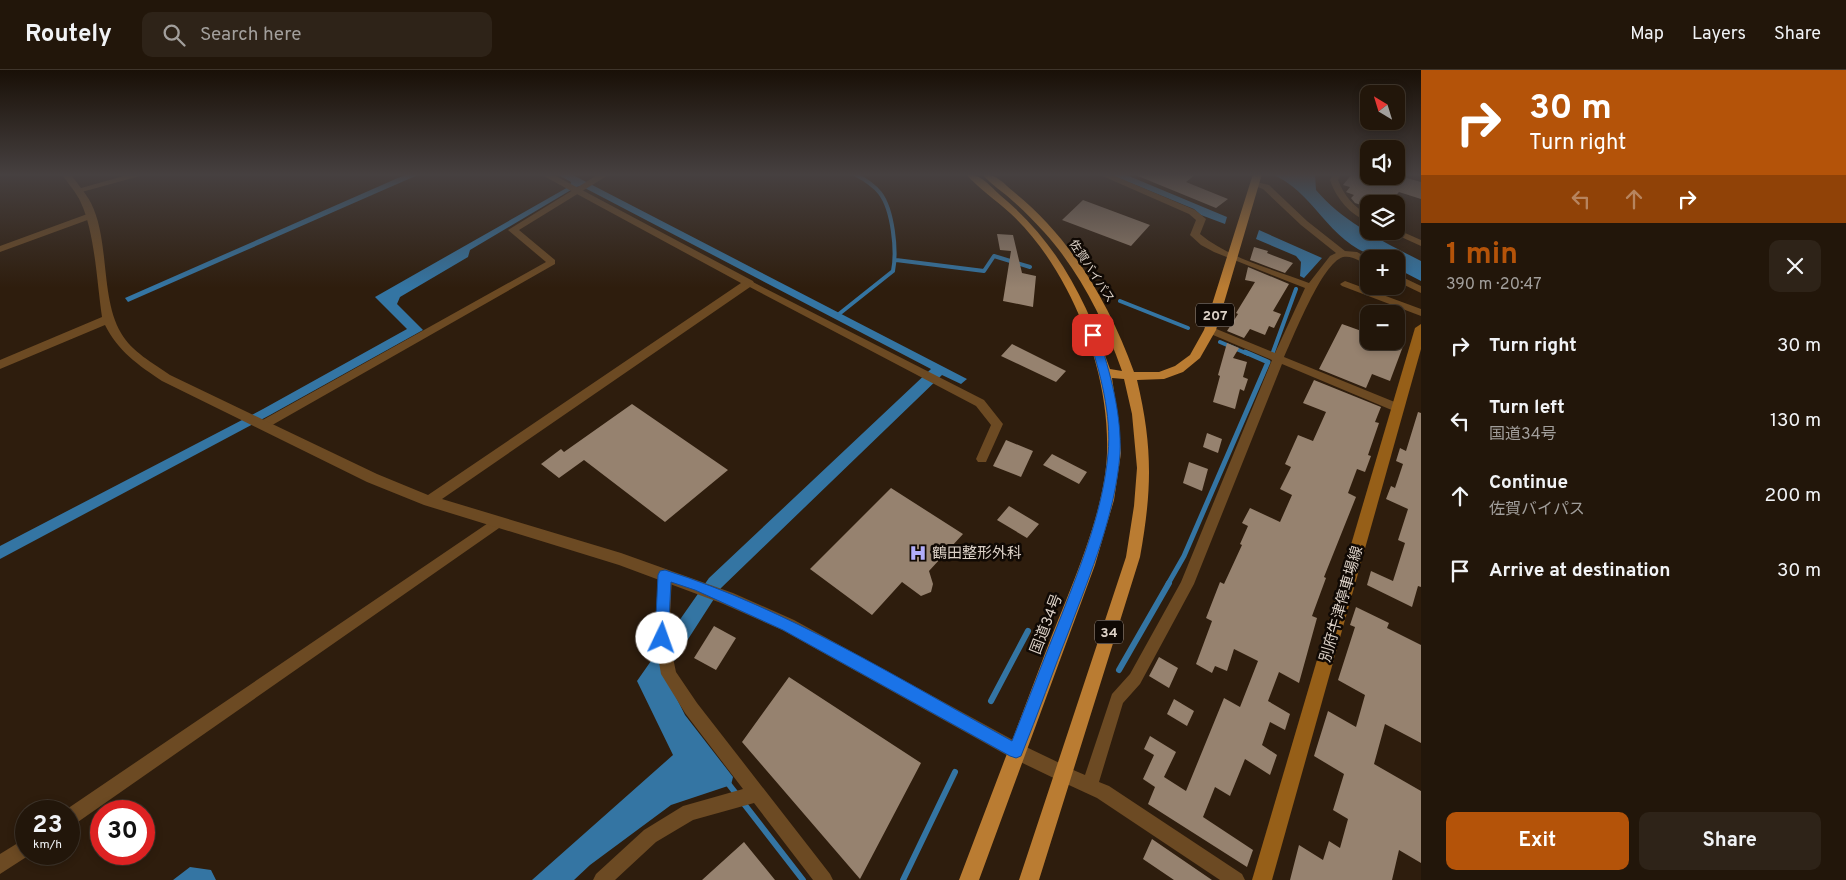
<!DOCTYPE html>
<meta charset="utf-8">
<style>
body{margin:0;font-family:Overpass,"Noto Sans JP",sans-serif;background:#2e2318;color:#f1f3f6;height:100vh;display:flex;flex-direction:column;font-size:19px;white-space:nowrap}
*{box-sizing:border-box;margin:0}
p{font-size:16px;color:#a29f9c}
.icon{flex:none;width:28px;height:28px;fill:none;stroke:currentColor;stroke-width:2;stroke-linecap:round;stroke-linejoin:round}
.map{position:relative;flex:1;overflow:hidden}
.side{display:flex;flex-direction:column;background:#22160a;width:425px}
.side>*{flex:none}
.top-card{background:#b45309;color:#fff;overflow:hidden}
.needle{width:32px;rotate:322deg}
.buttons{position:absolute;left:1360px;top:15px;display:grid;gap:10px}
.buttons a{display:grid;place-items:center;width:45px;height:45px;border-radius:10px;background:#22160a;box-shadow:0 2px 8px #0003,0 0 0 1px #3f352b;font-size:25px}
.speed{position:absolute;left:15px;top:730px;display:flex;gap:10px;font-size:25px;font-weight:700;text-align:center}
.speed>*{display:grid;place-content:center;width:65px;height:65px;border-radius:50%;background:#22160a;box-shadow:0 2px 8px #0003,0 0 0 1px #3f352b;line-height:1}
.speed small{font-size:12px;font-weight:400}
.speed .limit{border:8px solid #d22;background:#fff;color:#111}
.pin{position:absolute;display:grid;place-items:center;width:42px;height:42px;color:#fff;margin:-21px;border-radius:10px;box-shadow:0 2px 8px #0006}
.me{position:absolute;width:55px;margin:-28px;rotate:3deg;stroke-linejoin:round;filter:drop-shadow(0 0 4px #0008)}
.turn{display:flex;align-items:center;gap:18px;height:105px;padding:0 25px;font-size:22px}
.turn .icon{width:65px;height:65px;stroke-width:2.5}
.turn b{display:block;font-size:35px;line-height:42px}
.lanes{display:flex;align-items:center;height:48px;padding:0 25px;background:#0003;justify-content:center;gap:25px;direction:ltr}
.lanes .off{opacity:.35}
.round{display:grid;place-items:center;flex:none;width:52px;height:52px;border-radius:10px;background:#2e2318}
.summary{display:flex;align-items:center;justify-content:space-between;height:85px;padding:0 25px}
h1{font-size:30px;font-weight:700;line-height:38px;color:#b45309}
.cta{display:flex;gap:10px;margin-top:auto;padding:10px 25px}
.cta a{flex:1;height:58px;border-radius:10px;background:#b45309;color:#fff;font-size:20px;font-weight:700;line-height:58px;text-align:center}
.cta a+a{background:#2e2318;color:#f1f3f6}
ul{padding:0;list-style:none}
li{display:flex;align-items:center;gap:15px;height:75px;padding:0 25px}
li div{flex:1}
li b{display:block;font-size:19px}
li em{font-style:normal}
header{display:flex;align-items:center;gap:30px;box-sizing:border-box;height:70px;padding:0 25px;background:#22160a;border-bottom:1px solid #3f352b}
header strong{font-size:24px}
nav{display:flex;gap:28px;margin-inline-start:auto;font-size:18px}
.search{width:350px;height:45px;background:#2e2318;display:flex;align-items:center;gap:12px;box-sizing:border-box;padding:0 18px;border-radius:10px;color:#a29f9c;font-size:19px}
main{display:flex;flex:1;min-height:0}
.map>svg:first-child{display:block}
.water{fill:#3475a3}
.lines{fill:none;stroke-linecap:round;stroke-linejoin:round}
.stream-far2{stroke:#3475a3;stroke-width:4}
.stream-far1{stroke:#3475a3;stroke-width:5}
.stream{stroke:#3475a3;stroke-width:6}
.building{fill:#96826f}
.minor{fill:#6c4a23;fill-rule:evenodd}
.tertiary{fill:#6c4a23;fill-rule:evenodd}
.secondary{fill:#965f18;fill-rule:evenodd}
.trunk{fill:#ba7c32;fill-rule:evenodd}
.route{fill:#1a73e8;stroke:#114b97}
.labels{text-anchor:middle;stroke-width:5;stroke-linejoin:round;paint-order:stroke}
.far-street-label{font-size:12px;fill:#dbd0c6;stroke:#100904}
.shield{fill:#100904;stroke:#9e948c;stroke-width:1}
.shield-label{font-size:14px;font-weight:bold;fill:#dbd0c6}
.poi-label{font-size:15px;fill:#dbd0c6;stroke:#100904;text-anchor:start}
.street-label{font-size:15px;fill:#dbd0c6;stroke:#100904}
</style>
<header>
<strong>Routely</strong>
<div class="search"><svg class="icon" aria-label="search" viewBox="0 0 24 24"><circle cx="10" cy="10" r="6"/><path d="M15 15l6 6"/></svg>Search here</div>
<nav><a>Map</a><a>Layers</a><a>Share</a></nav>
</header>
<main>
<div class="map">
<svg width="1421" height="810" viewBox="0 0 1421 810">
<rect width="100%" height="100%" fill="#2e1d0d"/>
<path class="water" d="M407 104H420L128 232 125 228Z
M557 104H571L967 309 961 314 942 305 721 518 665 605 685 645 733 707 731 715 671 735 590 795 574 810H532L673 685 637 611 709 508 931 299 581 116 576 117 470 180 468 187 400 227 397 234 423 260 270 345 0 489V476L263 339 407 259 375 227 570 116 571 112Z
M1109 104H1124L1227 147 1225 154 1201 145 1194 139Z
M1271 104H1315L1316 120C1343 152 1384 172 1421 191V211L1396 198V189C1333 189 1319 122 1271 104Z
M1259 160 1322 188 1304 208 1300 206 1301 192 1296 186 1256 169Z
M190 797 211 800 216 810H173Z"/>
<g class="lines">
<path class="stream-far2" d="M896 190 984 201 994 186 1030 197
M1120 231 1188 258
M839 244 893 201C897 181 893 140 880 123 874 115 864 109 855 104
M1220 272 1248 284
M1273 282 1296 219"/>
<path class="stream-far1" d="M1168 514 1184 486 1268 292 1245 282"/>
<path class="stream" d="M1119 600 1169 513
M991 631 1028 561
M727 712 803 810
M903 810 955 702"/>
</g>
<path class="building" d="M1133 104H1196L1186 112 1228 129 1216 138Z
M1352 104 1400 106 1421 112V129L1399 122 1388 134H1378L1369 131 1364 136 1355 133 1351 128 1354 125 1346 122 1350 117 1343 115Z
M1083 130 1150 155 1131 176 1062 150Z
M997 164 1013 165 1022 203 1036 206 1033 237 1003 231 1011 181 1000 180Z
M1254 177 1268 181 1267 183 1293 193 1285 203 1253 191 1250 190Z
M1248 197 1289 214 1273 241 1281 244 1274 258 1269 256 1265 265 1250 259 1244 268 1227 261 1238 244 1236 243 1255 212 1245 210Z
M1342 254 1367 263 1363 271H1405L1390 311 1372 304 1366 318 1319 299Z
M1227 273 1239 278 1233 288 1247 292 1243 307 1248 309 1244 321 1240 319 1235 339 1213 332 1220 306 1218 305Z
M1012 274 1066 301 1056 312 1001 286Z
M1314 310 1381 337 1375 352 1379 353 1368 385 1371 386 1365 402 1357 399 1348 423 1356 427 1324 507 1326 508 1312 546 1317 548 1299 613 1279 602 1268 631 1290 644 1285 660 1270 652 1262 675 1277 685 1270 705 1245 689 1230 726 1215 717 1203 747 1253 780 1247 797 1148 734 1155 717 1143 709 1154 685 1144 679 1150 666 1176 682 1164 707 1186 721 1224 628 1240 637 1258 591 1234 579 1227 601 1215 596 1212 603 1196 594 1212 551 1206 548 1220 512 1224 514 1242 475 1240 474 1248 456 1242 453 1250 438 1280 452 1292 425 1280 419 1291 397 1285 394 1298 365 1313 371 1326 342 1303 333Z
M632 334 728 400 665 452 584 390 559 408 541 394 561 379 564 382Z
M1418 342 1421 343V517L1418 516 1412 537 1367 515 1371 501 1393 511 1405 473 1398 470 1408 439 1386 429 1391 416 1395 418 1403 394 1396 391 1400 378 1406 381Z
M1207 363 1222 369 1218 383 1203 377Z
M1006 370 1033 381 1021 407 993 396Z
M1052 384 1087 402 1079 414 1043 395Z
M1189 392 1208 399 1202 421 1183 413Z
M891 418 963 464 929 501 933 514 931 522 921 526 902 512 872 545 810 499Z
M1009 436 1039 454 1027 468 997 450Z
M1356 537 1389 553 1387 558 1421 575V673L1385 654 1374 694 1421 721V793L1399 780 1392 810H1290L1299 775 1323 790 1329 771 1340 778 1348 749 1333 740 1344 704 1314 686 1328 641 1356 657 1365 625 1338 610 1355 557 1350 555Z
M714 556 736 568 716 600 694 588Z
M1159 587 1178 598 1169 618 1149 606Z
M789 607 921 693 860 809 742 672Z
M1174 629 1194 641 1187 656 1167 644Z
M1152 769 1212 810H1174L1143 789Z
M744 772 775 810H702Z"/>
<g class="lines">
<path class="minor" d="M131 104H147L78 123 74 120Z
M599 104H610L519 160 555 190V194L267 358H259L257 355 259 352 546 192 508 160Z
M1098 104H1110L1195 140 1206 149 1200 164C1230 189 1273 199 1309 213L1330 186 1336 183 1301 155 1263 119 1252 115V111L1269 115 1307 151 1345 181 1357 182 1370 189 1369 195C1360 192 1353 185 1343 187 1322 193 1294 266 1284 287L1402 335 1404 338 1402 341H1394L1282 294 1194 514 1140 614 1123 633 1099 712 1109 716 1242 804 1245 810H1220L1097 728 1058 710 1056 704 1058 698 1064 696 1085 705 1112 624 1130 604 1181 512 1272 290 1206 262 1205 260 1210 257 1214 258 1275 283 1305 218 1214 182 1201 175 1190 165 1196 150 1189 144Z
M1333 104H1341L1338 110C1344 126 1354 137 1369 145V152C1350 145 1336 128 1330 110Z
M90 143 93 144V148L0 182V176Z
M1396 159 1421 170V176L1388 161H1396Z
M1396 204 1421 216V223L1396 211Z
M749 210 984 330 1003 354 986 392H978L976 389 991 355 976 336 746 215 744 213Z
M1345 211 1421 239V246L1342 216 1340 214Z
M497 447 502 448 504 452 502 456 75 754 69 756V741H64Z
M665 499 670 501 672 505 669 569 676 602 697 633 830 804 833 810H813L754 733 693 750 656 772 615 810H593L596 804 644 760 683 736 743 719 685 643 661 604 655 569 658 505 660 501Z
M26 768V784H31L0 804V784Z"/>
<path class="tertiary" d="M62 104H71C77 114 86 123 91 133 110 171 100 227 121 263 132 282 153 293 170 305L377 404 428 425 741 213 540 104H552L753 211 754 213 753 215 442 429 621 483 733 523 794 550 1022 675 1070 698 1073 704 1070 710 1064 713 1010 687 782 560 721 533 619 495 424 435 367 412 162 311C138 295 118 281 105 255L0 299V290L102 247C97 214 95 163 81 133 77 123 68 114 62 104Z"/>
<path class="secondary" d="M1421 254V279L1272 810H1252L1415 258Z"/>
<path class="trunk" d="M966 104C981 104 989 115 1000 125 1058 173 1086 230 1110 299L1122 301C1104 250 1080 202 1044 162 1034 151 1024 141 1014 132 1004 122 991 115 982 104 997 104 1003 113 1014 122 1072 169 1109 233 1134 302H1159L1175 296 1190 285 1204 260 1253 104H1262L1216 260 1200 288 1183 302 1164 309 1137 310C1153 377 1152 420 1140 487L1039 810H1019L1126 487 1134 436 1137 398 1132 344 1124 309 1112 308 1117 341 1121 383 1114 430 1095 495 979 810H959C989 731 1019 652 1049 573 1071 517 1105 442 1107 383 1109 327 1092 267 1066 218 1052 191 1032 163 1010 143 996 130 979 119 966 104Z"/>
</g>
<linearGradient id="sky" x2="0" y2="1"><stop stop-color="#191007"/><stop offset="0.48" stop-color="#464040"/><stop offset="1" stop-color="#464040" stop-opacity="0"/></linearGradient>
<rect width="1421" height="218" fill="url(#sky)"/>
<path class="route" d="M1093 262 1098 265C1110 302 1122 345 1120 384 1115 445 1091 502 1070 558 1053 601 1038 644 1021 686L1016 688 1010 686 783 560 695 520 671 512 668 568 666 573 662 575 657 573 655 568 658 505 660 501 665 500C788 539 899 609 1012 671 1029 628 1045 586 1062 544 1082 492 1103 440 1108 384 1112 345 1100 302 1088 265Z"/>
<defs>
<g id="hospital-bare" transform="scale(1.35)"><path d="M-5-5h3v3.5h4V-5h3V5h-3V1.5h-4V5h-3Z" fill="#b1adfa" stroke="#100904" stroke-width="2.5" paint-order="stroke"/></g>
</defs>
<g fill-rule="evenodd">
<use href="#hospital-bare" x="918" y="483"/>
</g>
<g class="labels">
<g class="far-street-label">
<text transform="translate(1092 201) rotate(57)" y="4">佐賀バイパス</text>
</g>
<g class="shield">
<rect x="1196" y="233.5" width="38" height="23" rx="4"/>
<rect x="1095" y="550.5" width="28" height="23" rx="4"/>
</g>
<g class="shield-label">
<text x="1215" y="250">207</text>
<text x="1109" y="567">34</text>
</g>
<g class="poi-label">
<text x="932" y="488">鶴田整形外科</text>
</g>
<g class="street-label">
<text transform="translate(1341 534) rotate(-74)" y="5">別府牛津停車場線</text>
<text transform="translate(1046 554) rotate(-69)" y="5">国道34号</text>
</g>
</g>
</svg>
<div class="buttons">
<a><svg class="needle" viewBox="-14 -14 28 28"><path d="M0-13l5 13h-10z" fill="#e53935"/><path d="M0 13l5-13h-10z" fill="#a29f9c"/></svg></a>
<a><svg class="icon" aria-label="sound" viewBox="0 0 24 24"><path d="M4 9h4l5-4v14l-5-4H4zM17 9q2 3 0 6"/></svg></a>
<a><svg class="icon" aria-label="layers" viewBox="0 0 24 24"><path d="M12 4l9 5-9 5-9-5zM3 14l9 5 9-5"/></svg></a>
<a>+</a>
<a>−</a>
</div>
<div class="speed"><div>23<small>km/h</small></div><div class="limit">30</div></div>
<div class="pin" style="left:1093px;top:265px;background:#d93025"><svg class="icon" aria-label="arrive" viewBox="0 0 24 24"><path d="M6 21V4h12l-3 4 3 4H6"/></svg></div>
<svg class="me" style="left:662px;top:568px" viewBox="-20 -20 40 40"><circle r="19" fill="#fff"/><path d="M0-13L10 11 0 6-10 11z" fill="#1a73e8"/></svg>
</div>
<section class="side">
<div class="top-card">
<div class="turn"><svg class="icon" aria-label="right" viewBox="0 0 24 24"><path d="M7 20v-9h11M14 6l5 5-5 5"/></svg><div><b>30 m</b>Turn right</div></div>
<div class="lanes"><svg class="icon off" aria-label="left" viewBox="0 0 24 24"><path d="M17 20v-9H6M10 6l-5 5 5 5"/></svg><svg class="icon off" aria-label="ahead" viewBox="0 0 24 24"><path d="M12 20V5M6 11l6-6 6 6"/></svg><svg class="icon" aria-label="right" viewBox="0 0 24 24"><path d="M7 20v-9h11M14 6l5 5-5 5"/></svg></div>
</div>
<div class="summary"><div><h1>1 min</h1><p>390 m · 20:47</p></div><a class="round"><svg class="icon" aria-label="close" viewBox="0 0 24 24"><path d="M6 6l12 12M18 6L6 18"/></svg></a></div>
<ul>
<li><svg class="icon" aria-label="right" viewBox="0 0 24 24"><path d="M7 20v-9h11M14 6l5 5-5 5"/></svg><div><b>Turn right</b></div><em>30 m</em></li>
<li><svg class="icon" aria-label="left" viewBox="0 0 24 24"><path d="M17 20v-9H6M10 6l-5 5 5 5"/></svg><div><b>Turn left</b><p>国道34号</p></div><em>130 m</em></li>
<li><svg class="icon" aria-label="ahead" viewBox="0 0 24 24"><path d="M12 20V5M6 11l6-6 6 6"/></svg><div><b>Continue</b><p>佐賀バイパス</p></div><em>200 m</em></li>
<li><svg class="icon" aria-label="arrive" viewBox="0 0 24 24"><path d="M6 21V4h12l-3 4 3 4H6"/></svg><div><b>Arrive at destination</b></div><em>30 m</em></li>
</ul>
<div class="cta"><a>Exit</a><a>Share</a></div>
</section>
</main>
